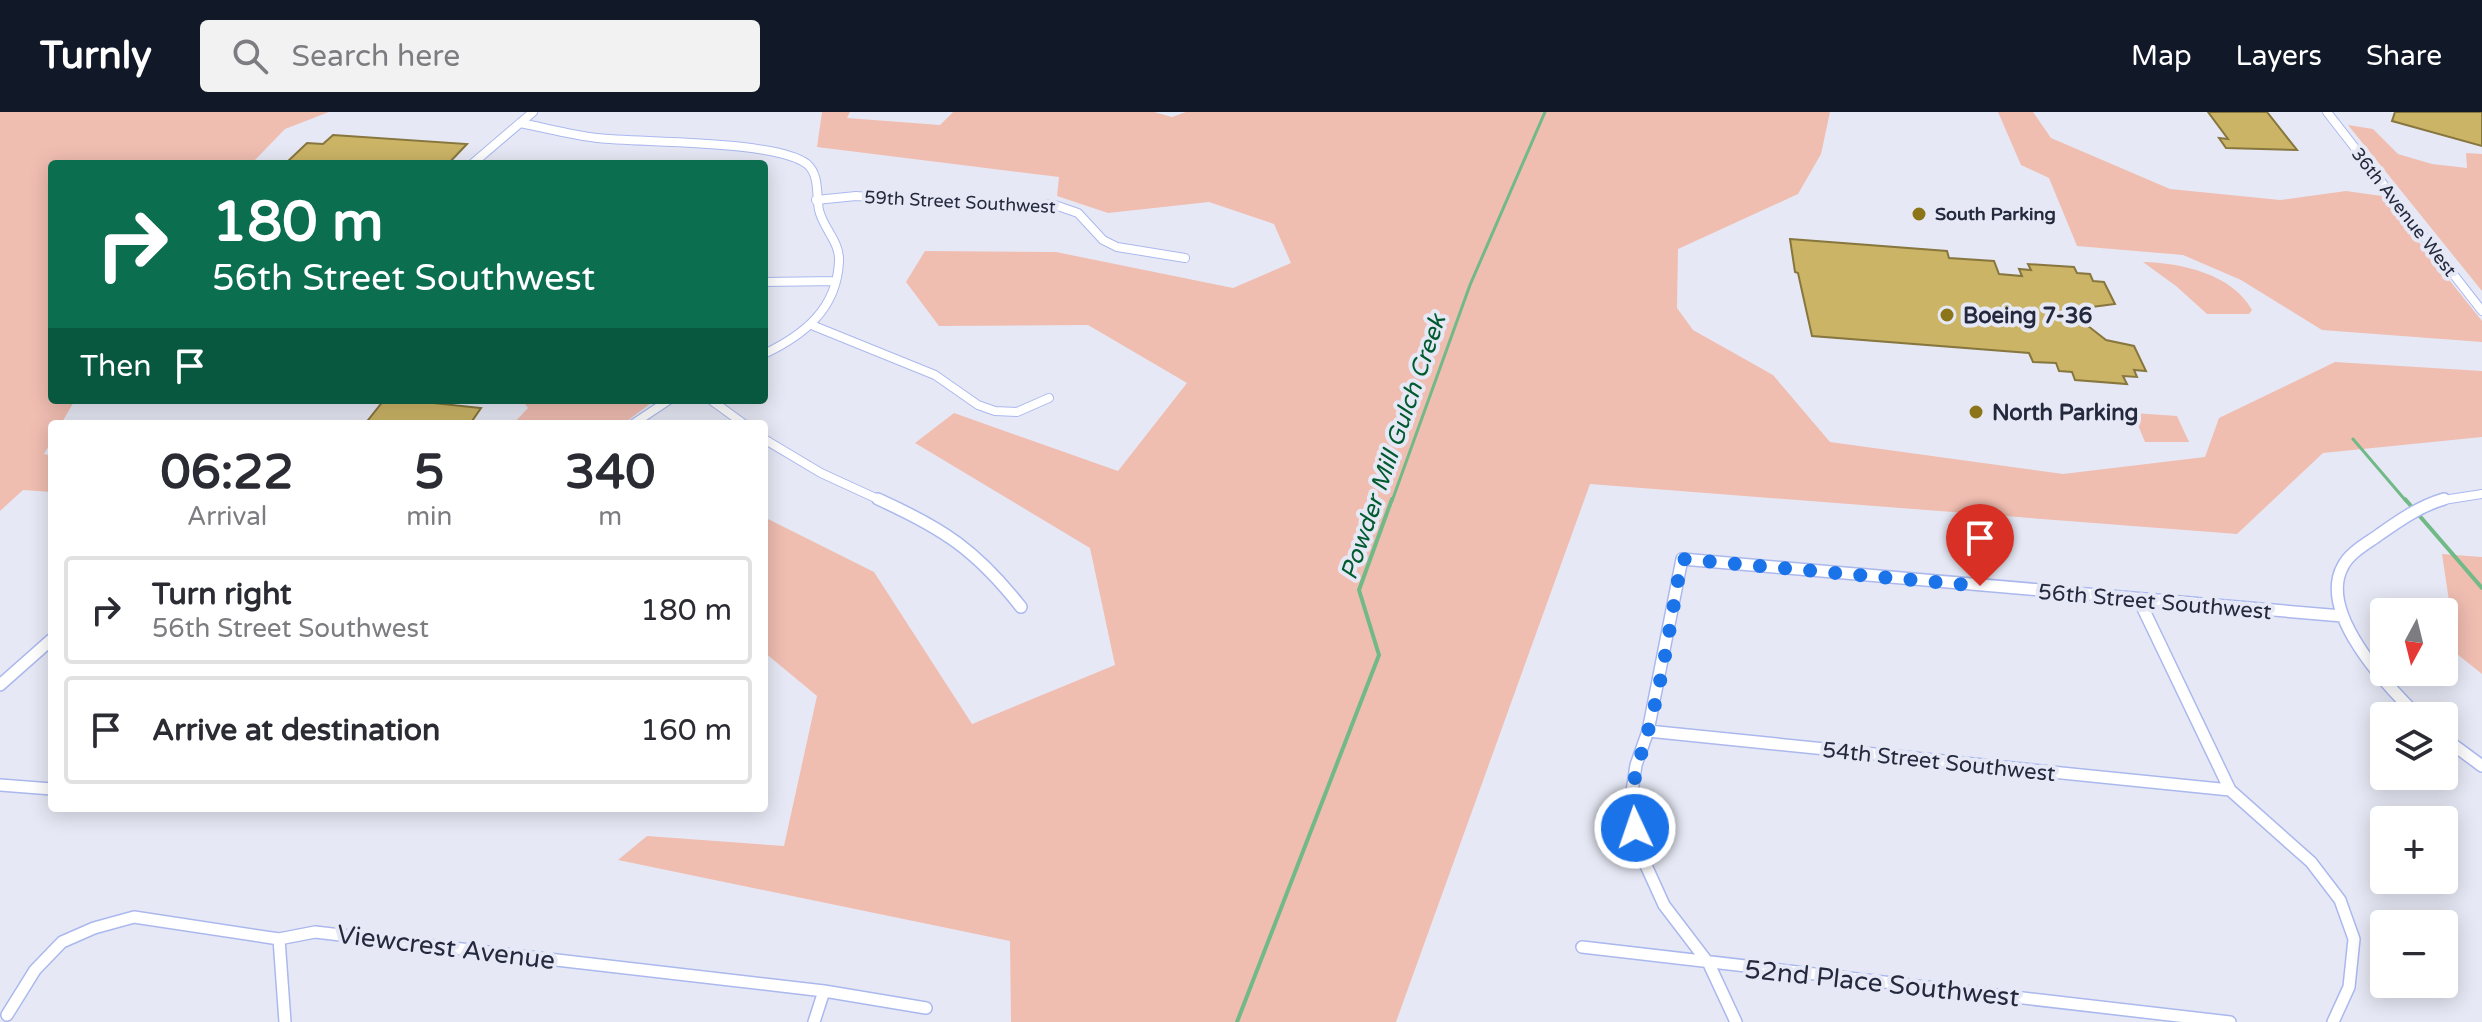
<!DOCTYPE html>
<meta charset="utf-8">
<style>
body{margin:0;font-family:"Varela Round",sans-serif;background:#f2f2f3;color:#2b2b33;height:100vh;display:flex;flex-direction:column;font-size:30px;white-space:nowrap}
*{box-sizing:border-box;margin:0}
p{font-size:26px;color:#7c7c81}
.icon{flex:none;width:44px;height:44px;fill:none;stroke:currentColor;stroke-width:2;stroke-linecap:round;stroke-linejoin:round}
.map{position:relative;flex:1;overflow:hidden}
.details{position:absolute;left:48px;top:308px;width:720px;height:392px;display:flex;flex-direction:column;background:#fff;border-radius:8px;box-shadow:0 4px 20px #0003}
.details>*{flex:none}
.banner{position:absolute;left:48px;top:48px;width:720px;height:244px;border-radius:8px;box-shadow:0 4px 20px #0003;background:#0b6e4f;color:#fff;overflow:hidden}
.needle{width:52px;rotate:187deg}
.controls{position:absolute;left:2370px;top:486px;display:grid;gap:16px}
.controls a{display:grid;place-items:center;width:88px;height:88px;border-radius:8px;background:#fff;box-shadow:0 4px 20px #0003;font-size:40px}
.pin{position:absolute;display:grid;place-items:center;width:68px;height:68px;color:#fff;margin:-82px -34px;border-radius:50% 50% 50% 0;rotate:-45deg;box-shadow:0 0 8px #0007}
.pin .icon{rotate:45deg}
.me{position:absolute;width:88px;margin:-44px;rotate:357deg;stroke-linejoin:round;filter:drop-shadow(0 0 6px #0008)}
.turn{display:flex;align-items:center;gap:28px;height:168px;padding:0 32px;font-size:36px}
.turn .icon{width:104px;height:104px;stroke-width:2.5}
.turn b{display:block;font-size:56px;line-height:68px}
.then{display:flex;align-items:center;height:76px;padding:0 32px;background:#0003;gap:16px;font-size:30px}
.eta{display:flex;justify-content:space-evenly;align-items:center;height:136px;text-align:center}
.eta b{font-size:48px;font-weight:700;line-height:56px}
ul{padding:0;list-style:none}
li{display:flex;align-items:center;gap:24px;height:108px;margin:0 16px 12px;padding:0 16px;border:4px solid #e1e1e2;border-radius:8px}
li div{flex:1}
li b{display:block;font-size:30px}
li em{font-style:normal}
header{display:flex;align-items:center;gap:48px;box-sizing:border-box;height:112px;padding:0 40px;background:#111827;color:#fff}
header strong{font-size:38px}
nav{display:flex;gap:44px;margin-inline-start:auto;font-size:28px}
.search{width:560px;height:72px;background:#f2f2f3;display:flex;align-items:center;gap:20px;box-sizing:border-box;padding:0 28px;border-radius:8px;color:#7c7c81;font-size:30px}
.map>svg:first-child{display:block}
.green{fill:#f0bdb1}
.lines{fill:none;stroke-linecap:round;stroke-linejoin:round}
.stream-far1{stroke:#72b988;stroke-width:3}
.stream{stroke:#72b988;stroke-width:4}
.building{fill:#cbb466;stroke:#87763e;stroke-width:2}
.minor-far1-casing{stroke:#abb8ee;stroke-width:10}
.minor-casing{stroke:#abb8ee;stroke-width:14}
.minor-far1{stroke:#fff;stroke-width:8}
.minor{stroke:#fff;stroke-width:11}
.route{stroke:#1a73e8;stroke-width:14;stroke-dasharray:0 25.2}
.poi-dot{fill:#8c7519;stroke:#e6e9f5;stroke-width:3}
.labels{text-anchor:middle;stroke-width:8;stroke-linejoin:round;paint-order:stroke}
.far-street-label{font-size:18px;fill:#24293e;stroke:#e6e9f5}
.far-poi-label{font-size:18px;font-weight:bold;fill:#24293e;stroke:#e6e9f5;text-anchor:start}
.poi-label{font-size:22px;font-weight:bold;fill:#24293e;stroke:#e6e9f5;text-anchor:start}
.street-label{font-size:22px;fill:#24293e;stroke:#e6e9f5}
.water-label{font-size:24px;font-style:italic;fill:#015b2f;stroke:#e6e9f5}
.near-street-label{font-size:26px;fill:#24293e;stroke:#e6e9f5}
</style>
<header>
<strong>Turnly</strong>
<div class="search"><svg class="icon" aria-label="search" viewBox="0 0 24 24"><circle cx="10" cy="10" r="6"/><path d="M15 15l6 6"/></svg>Search here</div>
<nav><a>Map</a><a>Layers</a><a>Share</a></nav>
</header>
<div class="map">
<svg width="2482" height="910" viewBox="0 0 2482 910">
<rect width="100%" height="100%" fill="#e6e9f5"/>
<path class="green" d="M0 0H329L285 17 251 52H52V288H75L61 312H52V328L44 342 52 344V380L23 378 0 399Z
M822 0H850L847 6 940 13 953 0H1154L1172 5 1186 0H1830L1821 42 1798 82 1678 137 1677 196 1693 218 1773 263 1830 330 2063 362 2205 345 2219 306 2335 250 2482 259V325L2323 341 2237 422 1590 372 1396 910H1011L1010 829 618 748 647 724 784 734 817 584 764 540V405L874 460 972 612 1115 553 1090 436 915 331 954 301 1118 359 1187 271 1088 213 939 214 906 170 925 139 1056 140 1233 176 1291 151 1274 112 1209 90 1108 101 1057 84 1059 65 817 35Z
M1998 0H2033L2051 26 2170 77 2280 88 2346 79 2382 84 2482 209V230L2322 218 2241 168 2183 143 2077 134 2049 66 2021 53Z
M2348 13 2373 17 2398 42 2432 52 2467 56 2466 41 2482 42V179Z
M2143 150C2182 151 2232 162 2252 198L2249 202H2207L2176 174Z
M522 288H655L623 312H513L528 296Z
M2133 301 2177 304 2189 330H2145Z
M2442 442 2482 445V562L2457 542Z"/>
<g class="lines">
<path class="stream-far1" d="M2353 327 2406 389
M1392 389 1470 173 1545 0"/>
<path class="stream" d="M2405 387 2482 476
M1237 910 1379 543 1359 478 1392 387"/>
</g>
<path class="building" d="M2208 0H2267L2297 38 2226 36 2219 26 2228 27Z
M2395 0H2482V34L2392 9Z
M333 23 467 32 448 52H285L307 31 323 32Z
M1790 127 1947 139 1949 146 1994 149 1999 162 2022 164 2019 157 2031 158 2028 152 2074 155 2077 161 2090 162 2093 169 2104 170 2115 192 2092 195 2085 206 2088 214 2106 228 2134 234 2146 259 2134 258 2137 265 2123 264 2127 272 2075 268 2072 260 2059 259 2056 251 2033 250 2029 241 1812 224 1798 161 1795 160Z
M384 288H405L481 296 470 312H365Z"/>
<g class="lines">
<g class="minor-far1-casing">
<path id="minor-far1" d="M2327 0 2482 199
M520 11C546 16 571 23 597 26 642 31 776 28 807 52 820 63 816 84 819 98 823 116 840 130 839 149 837 197 804 223 764 242
M472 52 533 0
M816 88 856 84 1021 96 1052 92 1078 101 1103 128 1117 135 1185 146
M764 170 835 169
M814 214 935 263 978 293 995 299 1017 300 1049 286
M711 288 744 312
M633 312 669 288
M764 327 821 361 882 389
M2437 389 2482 382"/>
</g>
<g class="minor-casing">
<path id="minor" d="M878 387C944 417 976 438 1021 495
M2139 488 2230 678 2311 750 2340 788 2354 827 2349 875 2333 910
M0 573 52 527
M2418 604C2387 574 2317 500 2343 454 2350 440 2368 431 2380 422 2400 408 2420 394 2444 387
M1648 619 2230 678
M2444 626 2482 654
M0 673 52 677
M279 827 285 910
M1582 835 2230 910
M7 903 35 858 62 830 94 816 134 805 279 827 315 820 824 879 926 896
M814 910 824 879
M1736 910 1709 852 1664 793 1639 738 1630 693 1636 653 1648 619 1682 447 2342 504"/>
</g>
<use href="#minor-far1" class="minor-far1"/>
<use href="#minor" class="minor"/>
</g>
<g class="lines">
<path class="route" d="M1635 716C1627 677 1638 655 1648 619 1664 563 1671 504 1682 447L1980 474"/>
</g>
<g class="poi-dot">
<circle cx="1919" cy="102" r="8"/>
<circle cx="1947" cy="203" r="8"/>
<circle cx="1976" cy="300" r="8"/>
</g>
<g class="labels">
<g class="far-street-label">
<text transform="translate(960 90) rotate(3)" y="6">59th Street Southwest</text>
<text transform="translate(2404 100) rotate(52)" y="6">36th Avenue West</text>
</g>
<g class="far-poi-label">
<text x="1935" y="108">South Parking</text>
</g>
<g class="poi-label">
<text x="1963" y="211">Boeing 7-36</text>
<text x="1992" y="308">North Parking</text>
</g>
<g class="street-label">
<text transform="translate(2155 489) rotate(5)" y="8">56th Street Southwest</text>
<text transform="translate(1939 649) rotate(6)" y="8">54th Street Southwest</text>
</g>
<g class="water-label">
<text transform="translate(1393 335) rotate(-71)" y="8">Powder Mill Gulch Creek</text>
</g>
<g class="near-street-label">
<text transform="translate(446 835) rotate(7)" y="9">Viewcrest Avenue</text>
<text transform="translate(1882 871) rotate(6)" y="9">52nd Place Southwest</text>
</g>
</g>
</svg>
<div class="controls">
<a><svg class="needle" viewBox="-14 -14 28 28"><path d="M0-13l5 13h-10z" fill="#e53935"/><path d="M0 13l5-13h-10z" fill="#7c7c81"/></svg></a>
<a><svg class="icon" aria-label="layers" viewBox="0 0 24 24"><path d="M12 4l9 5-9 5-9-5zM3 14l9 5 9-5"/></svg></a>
<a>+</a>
<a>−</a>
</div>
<div class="pin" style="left:1980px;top:474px;background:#d93025"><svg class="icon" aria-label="arrive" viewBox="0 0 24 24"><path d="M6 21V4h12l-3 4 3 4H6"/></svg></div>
<svg class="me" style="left:1635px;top:716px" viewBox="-20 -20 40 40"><circle r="17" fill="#1a73e8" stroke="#fff" stroke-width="3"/><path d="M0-11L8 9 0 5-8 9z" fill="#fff"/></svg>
<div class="banner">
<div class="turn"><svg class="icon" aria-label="right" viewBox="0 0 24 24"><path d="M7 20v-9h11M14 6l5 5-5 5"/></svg><div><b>180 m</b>56th Street Southwest</div></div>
<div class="then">Then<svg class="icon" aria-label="arrive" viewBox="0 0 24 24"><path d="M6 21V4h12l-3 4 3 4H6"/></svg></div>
</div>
<section class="details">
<div class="eta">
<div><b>06:22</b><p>Arrival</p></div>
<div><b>5</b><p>min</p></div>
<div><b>340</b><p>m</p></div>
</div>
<ul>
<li><svg class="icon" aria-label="right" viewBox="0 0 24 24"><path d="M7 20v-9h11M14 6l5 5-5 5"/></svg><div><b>Turn right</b><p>56th Street Southwest</p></div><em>180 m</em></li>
<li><svg class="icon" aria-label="arrive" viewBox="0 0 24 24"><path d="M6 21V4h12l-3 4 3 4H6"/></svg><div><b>Arrive at destination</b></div><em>160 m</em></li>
</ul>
</section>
</div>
